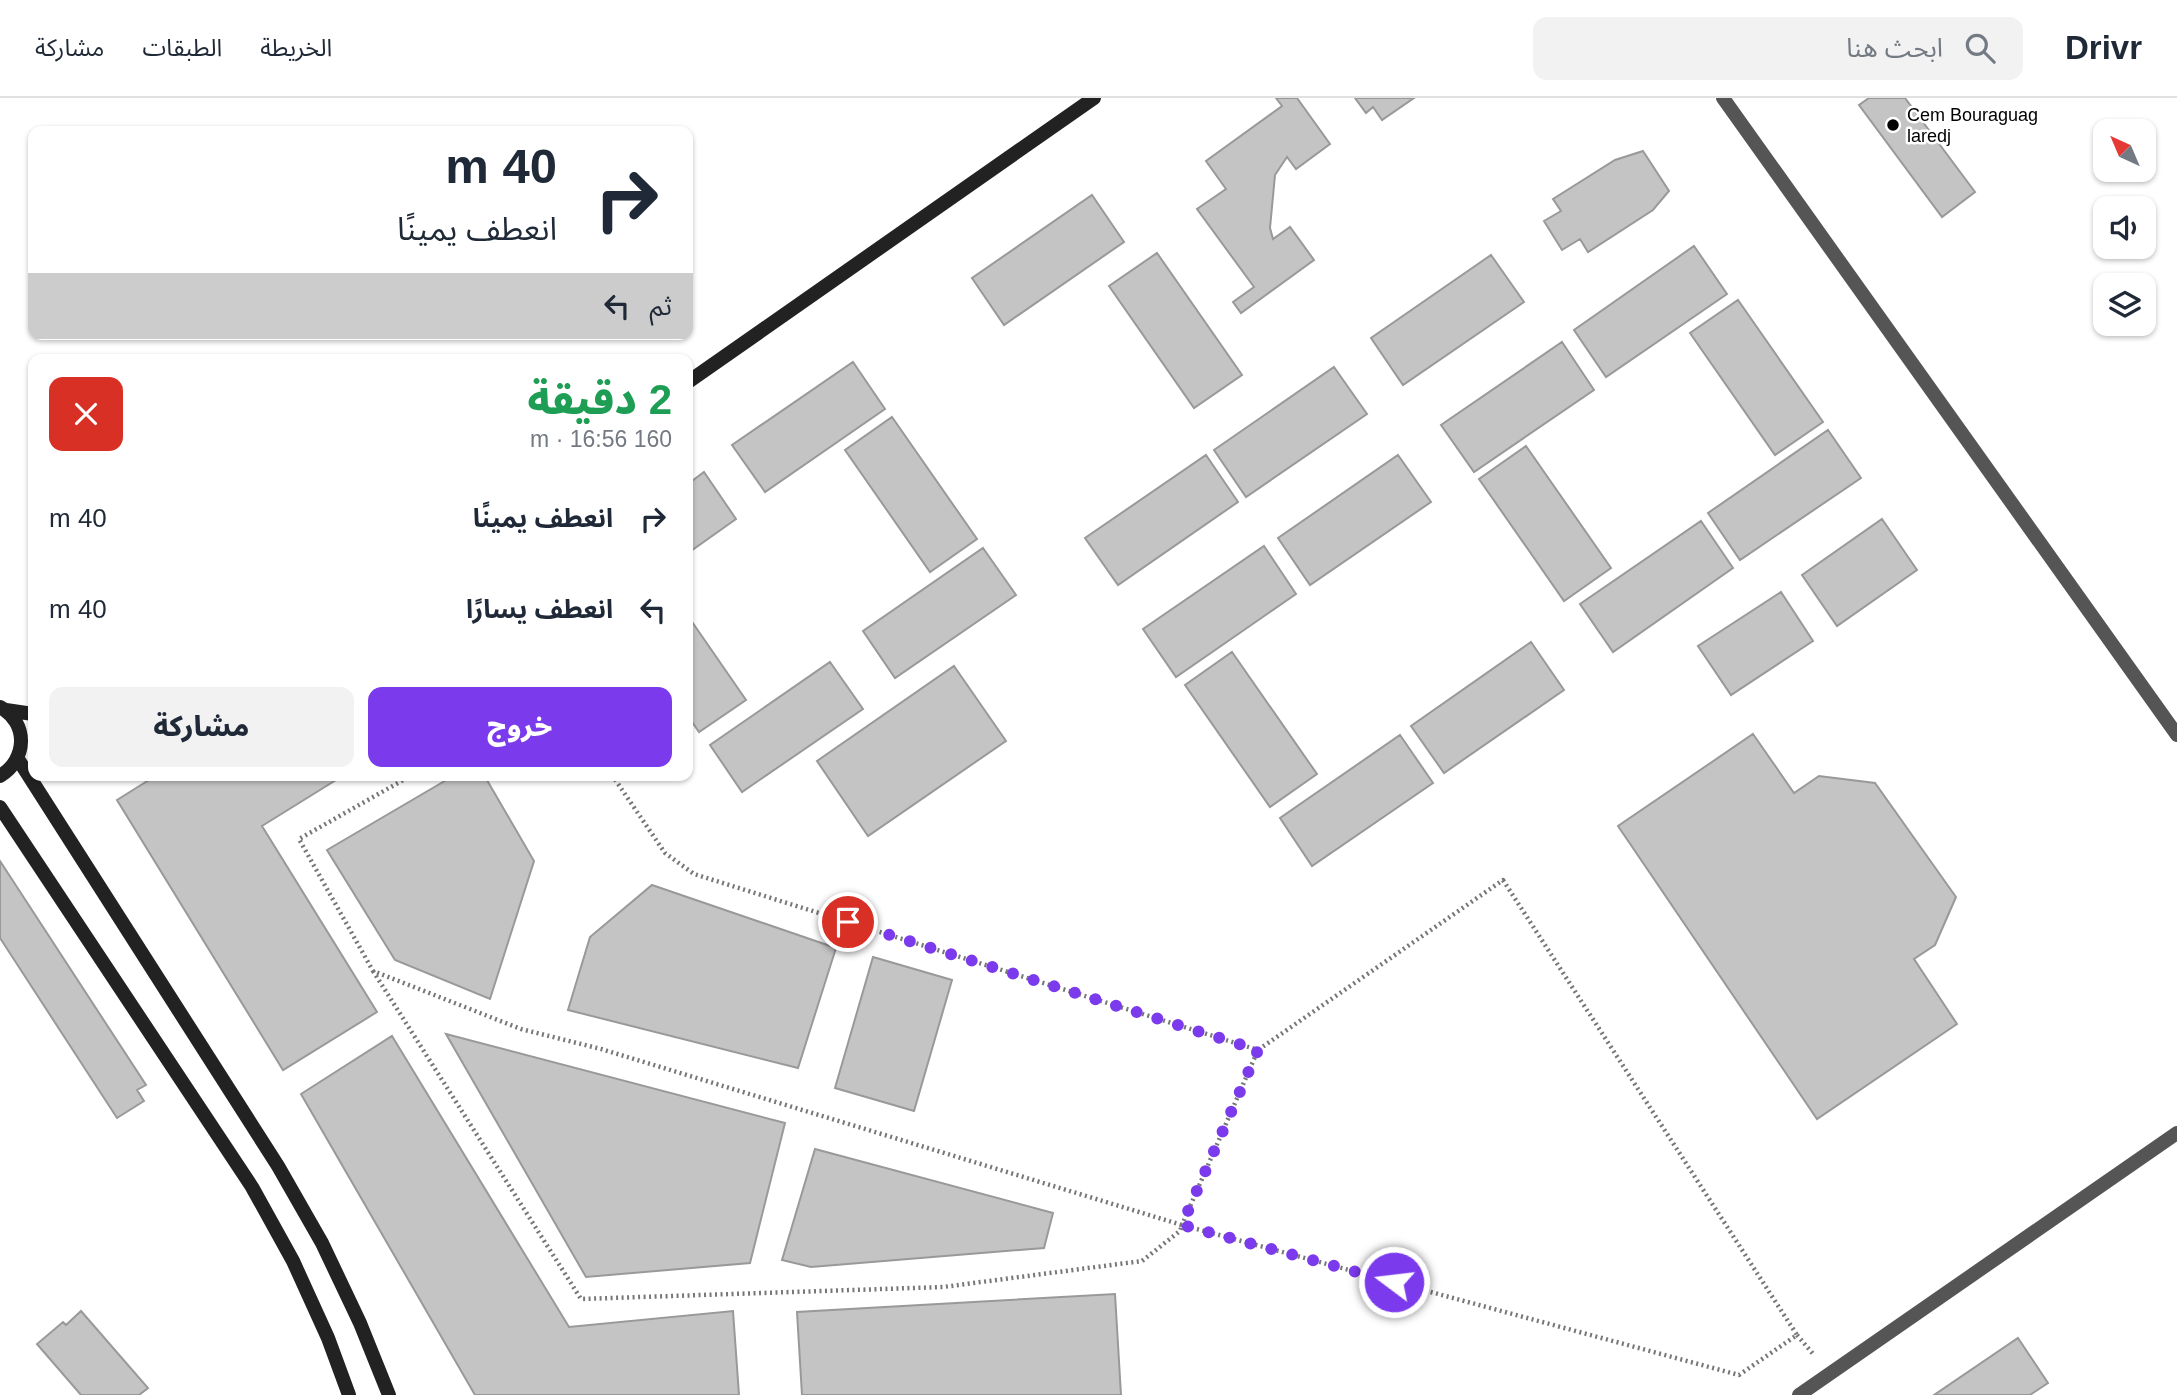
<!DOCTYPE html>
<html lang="ar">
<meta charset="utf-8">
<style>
body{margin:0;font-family:Arial,"Noto Sans Arabic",sans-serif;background:#f2f2f3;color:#1f2937;direction:rtl;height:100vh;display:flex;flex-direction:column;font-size:26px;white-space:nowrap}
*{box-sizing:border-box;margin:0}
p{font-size:23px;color:#747a83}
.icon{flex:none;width:38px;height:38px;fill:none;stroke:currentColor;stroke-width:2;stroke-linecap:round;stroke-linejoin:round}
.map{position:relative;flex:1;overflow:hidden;direction:ltr}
.drawer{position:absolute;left:28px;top:256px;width:665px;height:427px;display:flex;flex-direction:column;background:#fff;border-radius:14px;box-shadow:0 2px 5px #0004;direction:rtl}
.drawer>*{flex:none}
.banner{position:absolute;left:28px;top:28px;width:665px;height:214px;border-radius:14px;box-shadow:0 2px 5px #0004;direction:rtl;background:#fff;color:#1f2937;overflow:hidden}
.needle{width:46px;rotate:316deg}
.fabs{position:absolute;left:2093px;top:21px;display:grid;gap:14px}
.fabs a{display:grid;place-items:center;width:63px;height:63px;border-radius:14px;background:#fff;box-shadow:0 2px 5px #0004;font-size:35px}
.pin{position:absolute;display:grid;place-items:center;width:60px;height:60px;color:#fff;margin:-30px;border:4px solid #fff;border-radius:50%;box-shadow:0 2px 7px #0007}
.me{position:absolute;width:77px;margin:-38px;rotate:285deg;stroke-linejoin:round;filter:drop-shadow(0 0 5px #0008)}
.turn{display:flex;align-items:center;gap:24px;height:147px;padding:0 21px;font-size:32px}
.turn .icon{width:91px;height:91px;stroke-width:2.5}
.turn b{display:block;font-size:49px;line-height:60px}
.then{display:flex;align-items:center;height:66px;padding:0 21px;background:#0003;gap:14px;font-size:26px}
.round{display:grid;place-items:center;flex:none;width:74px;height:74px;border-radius:14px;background:#f2f2f3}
.overview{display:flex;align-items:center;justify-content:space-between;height:119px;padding:0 21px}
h1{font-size:42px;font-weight:800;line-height:52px;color:#1e9e55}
.cta{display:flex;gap:14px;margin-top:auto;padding:14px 21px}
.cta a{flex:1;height:80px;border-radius:14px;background:#7c3aed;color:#fff;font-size:28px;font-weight:800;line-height:80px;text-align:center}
.cta a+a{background:#f2f2f3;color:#1f2937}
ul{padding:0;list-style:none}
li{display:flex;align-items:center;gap:21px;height:91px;padding:0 21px}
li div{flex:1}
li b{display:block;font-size:26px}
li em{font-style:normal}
header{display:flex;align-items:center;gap:42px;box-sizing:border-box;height:98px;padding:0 35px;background:#fff;border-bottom:2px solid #e0e1e3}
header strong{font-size:33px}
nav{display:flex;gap:38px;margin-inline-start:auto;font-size:24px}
.search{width:490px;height:63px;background:#f2f2f3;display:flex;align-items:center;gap:18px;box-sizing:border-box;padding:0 24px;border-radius:14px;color:#747a83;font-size:26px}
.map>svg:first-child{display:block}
.building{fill:#c4c4c4;stroke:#999;stroke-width:2}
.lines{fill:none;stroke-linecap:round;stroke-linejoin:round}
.path{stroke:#777;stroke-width:4.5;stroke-dasharray:2 3.5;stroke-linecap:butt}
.street{stroke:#555;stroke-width:14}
.secondary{stroke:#222;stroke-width:14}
.route{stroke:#7c3aed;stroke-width:12;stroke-dasharray:0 21.6}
.poi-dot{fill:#000;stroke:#fff;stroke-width:2.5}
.labels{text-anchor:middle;stroke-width:5;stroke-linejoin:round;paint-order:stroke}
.poi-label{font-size:18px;fill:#000;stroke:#fff;text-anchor:start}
</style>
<header>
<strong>Drivr</strong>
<div class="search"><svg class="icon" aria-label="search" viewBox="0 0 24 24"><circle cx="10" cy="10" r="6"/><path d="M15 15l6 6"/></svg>ابحث هنا</div>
<nav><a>الخريطة</a><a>الطبقات</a><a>مشاركة</a></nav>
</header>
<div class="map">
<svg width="2177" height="1297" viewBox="0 0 2177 1297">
<rect width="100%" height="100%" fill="#fff"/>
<path class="building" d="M1276 0H1297L1330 46 1296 71 1287 59 1275 77 1270 130 1273 141 1290 129 1314 162 1241 215 1233 204 1254 189 1197 111 1226 91 1206 63 1282 8Z
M1355 0H1414L1382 22 1373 9 1366 15Z
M1869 0H1905L1975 94 1942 119 1859 7Z
M1643 53 1669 93 1653 112 1588 154 1580 141 1562 152 1544 123 1561 113 1553 101 1615 62Z
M1092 97 1124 144 1004 227 972 180Z
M1694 148 1727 196 1606 279 1574 232Z
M1157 155 1242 277 1194 310 1109 188Z
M1491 157 1524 204 1403 287 1371 240Z
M1738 202 1823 324 1775 357 1690 235Z
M1562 244 1594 292 1474 374 1441 327Z
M853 264 885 311 765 394 732 347Z
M1334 269 1367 316 1246 399 1214 352Z
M892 319 977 441 930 474 845 352Z
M1828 332 1861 380 1740 462 1708 415Z
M1526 348 1611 470 1564 503 1479 381Z
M1206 357 1238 404 1118 487 1085 440Z
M1398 357 1431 404 1310 487 1278 440Z
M704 374 736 421 688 455V386Z
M1882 421 1917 472 1837 528 1802 477Z
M1701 423 1733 470 1613 554 1580 506Z
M1264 448 1296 496 1176 579 1143 531Z
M983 450 1016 497 895 580 863 533Z
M1781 494 1813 543 1731 597 1698 548Z
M688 518 746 602 699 634 688 618Z
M1531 544 1564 592 1444 675 1411 628Z
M1232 554 1317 676 1270 709 1185 587Z
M830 564 863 611 742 694 710 647Z
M954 568 1006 643 868 738 817 663Z
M1753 636 1794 695 1819 678 1875 685 1956 799 1935 847 1914 861 1957 926 1817 1021 1618 728Z
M1400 637 1433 685 1312 768 1280 720Z
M157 677H344L262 728 377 914 283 972 117 702Z
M455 677H484L534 763 490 901 395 862 327 752Z
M0 763 146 987 137 992 144 1003 117 1020 0 840Z
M652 787 836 850 798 970 568 912 590 839Z
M873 859 952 882 914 1013 835 990Z
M446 936 785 1025 750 1165 586 1179Z
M392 938 569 1229 733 1213 739 1297H475L301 996Z
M815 1051 1053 1115 1044 1150 811 1169 782 1162Z
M1115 1196 1121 1297H802L797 1214Z
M81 1213 148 1290 139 1297H81L37 1246 63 1224 66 1227Z
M2018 1240 2048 1285 2030 1297H1934Z"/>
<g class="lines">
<path class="path" d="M612 677 665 755 694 776 1258 952
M1503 782 1797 1237 1739 1277 1182 1127 1258 952Z
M373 873 581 1201 943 1189 1142 1163 1180 1133 1182 1127 601 951 521 931 373 873 299 741 412 677
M1797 1237 1814 1257"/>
<path class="street" d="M1723 0 2177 637
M1799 1297 2177 1035"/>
<path class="secondary" d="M688 284 1094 0
M0 609C29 625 27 662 0 678
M6 612 33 616
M18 661 278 1068 322 1145 360 1225 389 1297
M0 709 252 1089 293 1163 328 1240 349 1297"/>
</g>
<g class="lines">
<path class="route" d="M848 824 1258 952 1182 1127 1394 1184"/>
</g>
<circle class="poi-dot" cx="1893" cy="27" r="7"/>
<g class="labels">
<g class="poi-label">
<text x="1907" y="23">Cem Bouraguag<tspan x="1907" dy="21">laredj</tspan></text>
</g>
</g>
</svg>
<div class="fabs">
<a><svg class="needle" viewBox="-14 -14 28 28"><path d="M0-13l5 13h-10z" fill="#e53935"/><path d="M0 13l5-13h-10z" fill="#747a83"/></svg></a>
<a><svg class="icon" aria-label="sound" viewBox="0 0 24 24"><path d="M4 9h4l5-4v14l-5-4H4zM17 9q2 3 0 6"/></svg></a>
<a><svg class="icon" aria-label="layers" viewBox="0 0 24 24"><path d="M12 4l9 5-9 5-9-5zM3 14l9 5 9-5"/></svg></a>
</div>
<div class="pin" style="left:848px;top:824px;background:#d93025"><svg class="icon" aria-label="arrive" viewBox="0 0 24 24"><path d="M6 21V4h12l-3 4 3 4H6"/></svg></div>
<svg class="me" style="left:1394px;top:1184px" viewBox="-20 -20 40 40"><circle r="17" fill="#7c3aed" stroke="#fff" stroke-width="3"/><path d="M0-11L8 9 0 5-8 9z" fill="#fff"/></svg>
<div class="banner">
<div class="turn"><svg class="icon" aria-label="right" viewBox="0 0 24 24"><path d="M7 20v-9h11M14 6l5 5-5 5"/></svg><div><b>40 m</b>انعطف يمينًا</div></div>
<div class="then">ثم<svg class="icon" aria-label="left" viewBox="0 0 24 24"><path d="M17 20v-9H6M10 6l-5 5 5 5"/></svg></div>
</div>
<section class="drawer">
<div class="overview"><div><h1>2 دقيقة</h1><p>160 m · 16:56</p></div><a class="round" style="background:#d93025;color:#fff"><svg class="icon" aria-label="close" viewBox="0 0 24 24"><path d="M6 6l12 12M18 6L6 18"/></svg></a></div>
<ul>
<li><svg class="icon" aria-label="right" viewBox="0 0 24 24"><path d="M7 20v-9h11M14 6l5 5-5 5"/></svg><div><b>انعطف يمينًا</b></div><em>40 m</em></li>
<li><svg class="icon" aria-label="left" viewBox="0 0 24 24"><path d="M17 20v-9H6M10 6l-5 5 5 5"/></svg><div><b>انعطف يسارًا</b></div><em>40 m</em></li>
</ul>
<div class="cta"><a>خروج</a><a>مشاركة</a></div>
</section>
</div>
